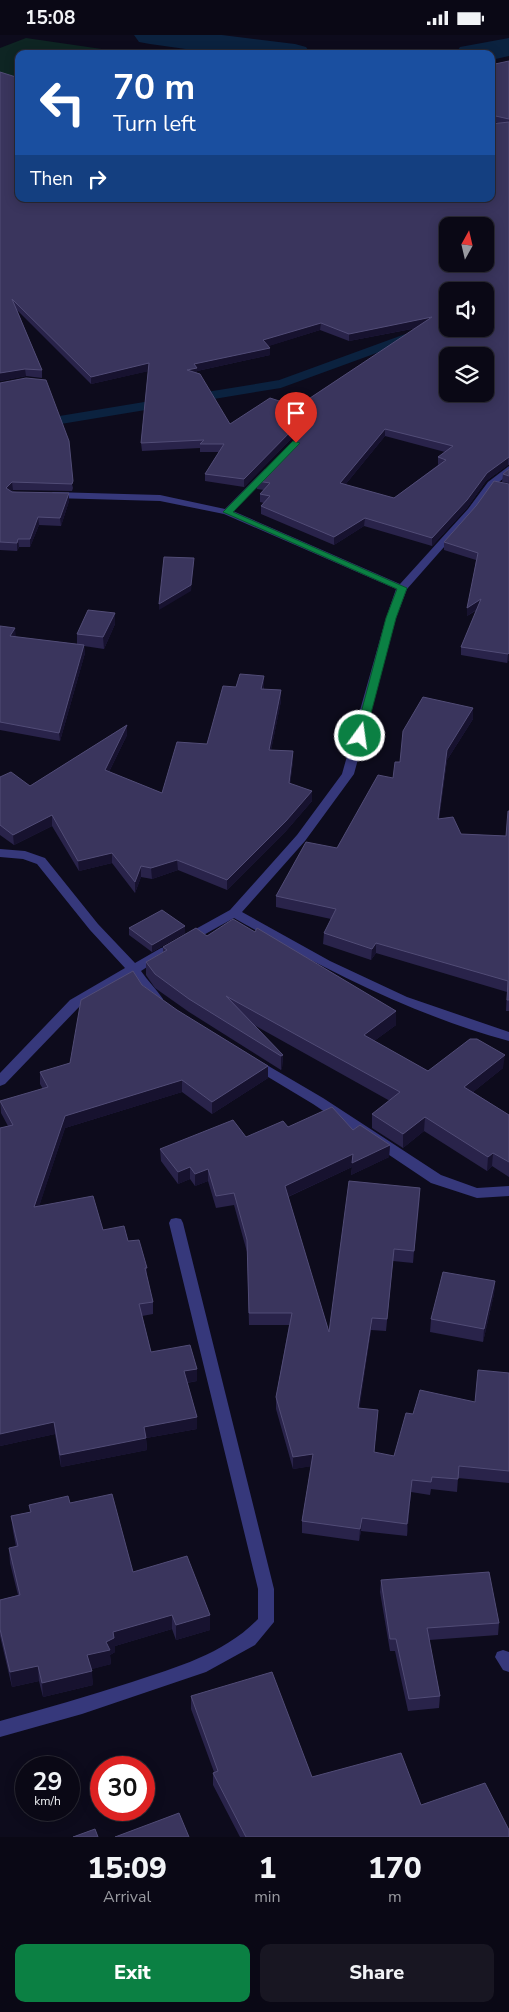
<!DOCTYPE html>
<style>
body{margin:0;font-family:"Nunito Sans",sans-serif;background:#181622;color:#f1f3f6;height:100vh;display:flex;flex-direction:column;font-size:19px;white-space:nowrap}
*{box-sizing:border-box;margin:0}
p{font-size:16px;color:#999aa0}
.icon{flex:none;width:28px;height:28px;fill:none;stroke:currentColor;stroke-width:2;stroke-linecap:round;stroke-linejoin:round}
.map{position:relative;height:1802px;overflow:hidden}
.details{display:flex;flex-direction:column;background:#0a0815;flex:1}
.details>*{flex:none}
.guide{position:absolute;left:15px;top:15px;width:480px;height:152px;border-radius:10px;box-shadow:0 2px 12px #0003,0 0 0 1px #2a2934;background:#1a4fa0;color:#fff;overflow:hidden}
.needle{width:32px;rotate:8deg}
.buttons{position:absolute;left:439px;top:182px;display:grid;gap:10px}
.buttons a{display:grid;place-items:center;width:55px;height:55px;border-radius:10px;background:#0a0815;box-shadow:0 2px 12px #0003,0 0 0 1px #2a2934;font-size:25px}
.speed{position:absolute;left:15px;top:1721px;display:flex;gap:10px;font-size:25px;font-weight:700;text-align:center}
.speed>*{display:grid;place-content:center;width:65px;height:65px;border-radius:50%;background:#0a0815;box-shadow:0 2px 12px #0003,0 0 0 1px #2a2934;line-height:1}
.speed small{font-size:12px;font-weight:400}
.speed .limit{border:8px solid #d22;background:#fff;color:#111}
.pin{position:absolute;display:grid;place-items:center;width:42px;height:42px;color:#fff;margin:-51px -21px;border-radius:50% 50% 50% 0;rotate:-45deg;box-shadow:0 0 5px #0007}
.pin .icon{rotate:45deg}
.me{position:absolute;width:55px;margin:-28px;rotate:14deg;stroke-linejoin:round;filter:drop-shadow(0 0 4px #0008)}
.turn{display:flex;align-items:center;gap:18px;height:105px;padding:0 15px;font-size:22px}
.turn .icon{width:65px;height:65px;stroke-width:2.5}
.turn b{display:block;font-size:35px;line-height:42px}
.then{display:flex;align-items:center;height:48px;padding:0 15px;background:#0003;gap:10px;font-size:19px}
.eta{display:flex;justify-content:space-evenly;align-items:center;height:85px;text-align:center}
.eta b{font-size:30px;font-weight:800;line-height:35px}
.cta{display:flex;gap:10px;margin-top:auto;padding:10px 15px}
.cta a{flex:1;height:58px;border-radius:10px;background:#0b8043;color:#fff;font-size:20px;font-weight:800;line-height:58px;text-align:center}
.cta a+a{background:#181622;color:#f1f3f6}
.status{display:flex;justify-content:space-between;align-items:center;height:35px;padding:0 25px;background:#0a0815;direction:ltr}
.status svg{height:14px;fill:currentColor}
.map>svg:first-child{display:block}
.green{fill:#0e2523}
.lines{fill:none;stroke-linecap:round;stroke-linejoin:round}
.stream-far1{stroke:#0b223f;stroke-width:6}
.stream{stroke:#0b223f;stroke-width:8}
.river{fill:#0b223f;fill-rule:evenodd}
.minor{fill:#36387b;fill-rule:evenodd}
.wall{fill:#29234a;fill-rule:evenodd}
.shaded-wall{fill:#17122f}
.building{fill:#3a355d;stroke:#514c76;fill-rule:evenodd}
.route{fill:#0b8043;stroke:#07532c}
</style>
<div class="status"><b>15:08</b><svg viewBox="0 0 49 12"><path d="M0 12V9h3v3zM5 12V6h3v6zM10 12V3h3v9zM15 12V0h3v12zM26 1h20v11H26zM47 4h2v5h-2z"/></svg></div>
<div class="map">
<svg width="509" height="1802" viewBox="0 0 509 1802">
<rect width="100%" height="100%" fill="#0d0b1c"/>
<path class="green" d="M26 3 136 19H19V51L0 49V13Z"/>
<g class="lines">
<path class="stream-far1" d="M402 305 407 303"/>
<path class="stream" d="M201 362 280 349 406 303
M48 387 157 369"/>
<path class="river" d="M134 0H222L295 9 306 12 311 19H221L150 9 139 7Z
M509 3V21L491 25V19H455L460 12Z"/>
<path class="minor" d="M509 431V439L494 451 474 478 407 554 396 583 354 739 305 806 242 877 330 926 407 962 509 997V1006C410 979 323 933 234 883L191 907H183L181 904 183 901 230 875 297 800 342 739 386 583 396 554 224 479 160 466 53 463 48 460 53 457 160 460 225 474 265 434H271V438L233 476 400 549 468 474 488 447Z
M0 814 25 816 45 823 98 889 135 928 161 913 165 912 171 916 141 936C148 946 156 954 163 964L162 967H152L144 960 131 941 80 971 5 1049 0 1051V1038L70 965 125 933 90 895 37 829 23 824 0 822Z
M253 1022 323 1063 441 1140 477 1153 509 1151V1161L477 1163 431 1148 313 1069 248 1030 246 1027 248 1024Z
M176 1183 181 1184 183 1188 274 1554V1587L255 1610 206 1637 82 1679 0 1702V1686C44 1674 89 1661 132 1647 177 1632 224 1619 258 1584V1554L169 1188 171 1184Z
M503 1615 509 1617V1637L503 1635 495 1622 497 1617Z"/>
</g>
<path class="wall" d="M509 26V430H508L486 446 467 473 432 511 364 491 334 510 261 479V471L264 468 260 467V459L264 455 257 454V446L304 399 301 397 296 399 244 452 205 446V439L219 417H200V413L142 416 141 408 148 336 91 349 17 275 42 335V343L26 341 0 346V37L19 164 430 167 498 88 491 86V27L495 29ZM417 293 301 369 230 389 197 338V336L270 320 268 311 320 295 349 306ZM385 401 445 417 438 422V430L394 463 345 450Z
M46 345 73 453 72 456 13 455 11 456 69 466 61 491 39 490 30 512H19L17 516 0 515V348Z
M509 434V448L502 447 503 439Z
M509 449V625L507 628 461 620V612L477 575 467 581 476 525 444 515V507Z
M115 578V589L104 614 84 611 85 618 60 706 0 695V591L16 602 77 609V599Z
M264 651V654L281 655V666L271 715 293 716V726L290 749 312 756V766L286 796 227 855 178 835 152 844 141 842 135 858 112 828 79 836 52 791 14 810 0 800V742L30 751 127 690V700L109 737 162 758 207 709 236 652Z
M473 673V684L447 725 439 784 461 799 506 801 509 776V976H506L507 957 376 918 371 925 323 909 324 898 331 884 276 872V861L337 813 393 743 400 727Z
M185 891V898L152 917 129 900V893Z
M255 897 396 976V990L374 1006 428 1036 503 1033 473 1057 509 1080V1142L492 1131 487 1136 424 1096 403 1113 372 1093V1079L390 1066 254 990 283 1020 282 1033 281 1035 189 977 155 953 146 940V927L163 917V912L207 901Z
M142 950 268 1043 212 1079 182 1057 65 1093 39 1171 103 1195 128 1206 147 1245 153 1267V1279L142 1281 151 1317 197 1334V1346L187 1348 197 1382V1394L146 1403 147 1415 61 1432 55 1399 0 1411V1093L8 1091 1 1078 0 1066 43 1054 40 1049V1037L70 1028Z
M288 1092 353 1095 390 1110 389 1122 351 1140 352 1132 288 1162 329 1297 420 1153 413 1228 393 1226 386 1296 371 1295 359 1373 377 1387 374 1418 394 1421 413 1379 475 1367 509 1338V1448L458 1443 457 1457 431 1454 430 1460 411 1457 407 1501 361 1496 359 1506 302 1498V1486L311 1431 293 1434 276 1374V1362L289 1290H249L247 1217 234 1170 216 1173 208 1146 195 1151 190 1144 178 1149 161 1126 160 1114 246 1102Z
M495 1246 494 1259 483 1307 430 1297 431 1284Z
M70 1468 133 1537 210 1580V1595L176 1605 172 1594 115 1611V1617L110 1620 111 1629 91 1634 93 1650 43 1662 39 1646 12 1652 0 1601V1565L18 1560 10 1528 9 1513 16 1512 13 1496 11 1481 30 1477 29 1470Z
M381 1545 499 1588 498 1600 429 1605 440 1661 439 1673 408 1676 395 1616H390L380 1557Z
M191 1661 312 1742 421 1770 509 1802H240L213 1750V1738L214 1737 191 1674Z"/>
<path class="shaded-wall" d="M432 282V290L349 306V299Z
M321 288 320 295 263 313V305Z
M270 313V320L197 336V340L187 335 194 329Z
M149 328V336L91 349V342Z
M25 334 26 341 0 346V338Z
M301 390V397L296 399 244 452V444L296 391Z
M385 394V401L340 456V448Z
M508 422V430L486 446 467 473 432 511V503L487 438Z
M12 447 13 455 6 461V453Z
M69 458V466L61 491 60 483Z
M38 482 39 490 30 512V504Z
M365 483 364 491 334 510V502Z
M18 504 19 512 17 516V508Z
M194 523V529L191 556 159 575V569Z
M481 564 480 572 467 581V573Z
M115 578V589L104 614 103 602Z
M15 593 16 602 10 601Z
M84 610 85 618 60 706 59 698Z
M509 618V625L507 628 508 619Z
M264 641V651L261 664V654Z
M281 655V666L269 725V715Z
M473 673V684L447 725 437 794 438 784 447 715Z
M127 690V700L105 745V735Z
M293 716V726L289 759V748Z
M312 756V766L286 796 227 855V845Z
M52 780V791L14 810 13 800Z
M112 818V828L79 836 78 826Z
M177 825 178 835 152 844 151 833Z
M141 831V842L135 858V847Z
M185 891V898L152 917V910Z
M376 908V918L371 925 372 914Z
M396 976V990L363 1014 364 1000Z
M283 1020 282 1033 281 1035V1021Z
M505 1020 503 1033 463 1065 464 1052Z
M268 1031V1043L212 1079V1067Z
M182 1045V1057L65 1093 35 1184 34 1172 65 1081Z
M425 1082 424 1096 403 1113V1099Z
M390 1110 389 1122 351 1140 352 1132 285 1163V1151L353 1119Z
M493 1118 492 1131 487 1136 488 1122Z
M190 1132V1144L178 1149V1137Z
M208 1134V1146L195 1151V1139Z
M420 1153V1165L413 1228 414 1216Z
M145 1233H147V1245Z
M495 1246 494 1259 483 1307 484 1294Z
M372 1283 371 1295 358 1385V1373Z
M197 1334V1346L185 1348 184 1336Z
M197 1382V1394L146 1403 147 1415 61 1432 60 1420 144 1392Z
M54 1387 55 1399 0 1411V1399Z
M313 1419V1431L293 1434V1422Z
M412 1445 411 1457 407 1501V1489Z
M362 1483 361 1496 359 1506 360 1494Z
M172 1580V1594L115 1611V1617L110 1620 111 1629 89 1635 87 1620 106 1607 113 1597Z
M210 1580V1595L176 1605V1590Z
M38 1631 39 1646 12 1652 10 1637Z
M92 1636 93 1650 43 1662 42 1648Z"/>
<path class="building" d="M509 26V84L491 80V27L495 29Z
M0 37 19 43V164H426L430 167 432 164H491V89L509 87V422L487 438 467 465 432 503 365 483 334 502 261 471 270 461 260 459 270 448 257 446 304 398 305 391 301 390 296 391 244 444 205 439 224 409H200L204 405 141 408 149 328 91 342 12 264 42 335 25 334 0 338ZM448 191H485V229H448ZM448 256H485V294H448ZM432 282 301 369 295 371 270 363 230 389 200 339 187 335 197 333 194 329 270 313 263 305 321 288 349 299ZM448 321H485V359H448ZM385 394 453 411 438 422 446 425 394 463 340 448Z
M26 343 46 345 69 406 73 446 72 449 12 447 6 453 12 457 69 458 60 483 38 482 30 504H18L17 508 0 507V348Z
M509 434V441L503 439Z
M494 446 509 449V618L508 619 461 612 481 564 467 573 478 518 444 507 476 471Z
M164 522 194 523 191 550 159 569Z
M88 575 115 578 103 602 77 599Z
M0 591 15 593 10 601 84 610 59 698 0 687Z
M240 639 264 641 261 654 281 655 269 715 293 716 289 748 312 756 286 786 227 845 177 825 151 833 141 831 135 847 112 818 78 826 52 780 13 800 0 790V742L11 737 30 751 127 690 105 735 162 758 177 707 207 709 223 651 236 652Z
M423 662 473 673 447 715 438 784 453 782 461 799 506 801 508 776H509V965H507L508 946 376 908 372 914 324 898 336 874 276 861 306 807 337 813 378 740 393 743 395 727H400L403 696Z
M162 875 185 891 152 910 129 893Z
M233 884 255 897 257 893 396 976 364 1000 428 1036 470 1004H477L505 1020 464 1052 509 1080V1127L493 1118 488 1122 425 1082 403 1099 372 1079 400 1057 226 961 283 1020 281 1021 189 964 155 939 146 927 167 915 163 912 196 893 207 901Z
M133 936 142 950 177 975 268 1031 212 1067 182 1045 65 1081 34 1172 93 1161 103 1195 124 1191 128 1206 139 1205 147 1233H145L153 1267 139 1269 151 1317 190 1310 197 1334 184 1336 197 1382 144 1392 146 1403 60 1420 54 1387 0 1399V1093L13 1090 0 1066 48 1052 40 1037 70 1028 81 965Z
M332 1072 353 1095 360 1090 390 1110 352 1128 353 1119 285 1151 329 1297 349 1146 420 1153 414 1216 394 1214 387 1284 372 1283 358 1373 378 1375 374 1417 394 1421 406 1378 413 1379 420 1355 475 1367 478 1335 509 1338V1436L459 1431 458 1444 432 1442 431 1447 412 1445 407 1489 362 1483 360 1494 302 1486 313 1419 293 1422 276 1362 292 1278H249L247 1205 234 1158 216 1161 208 1134 195 1139 190 1132 178 1137 160 1114 233 1085 246 1102 283 1086 288 1092Z
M443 1237 495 1246 484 1294 431 1284Z
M112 1459 133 1537 187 1521 210 1580 176 1590 172 1580 113 1597 114 1603 106 1607 110 1615 87 1620 92 1636 42 1648 38 1631 10 1637 0 1594V1565L20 1560 9 1513 18 1511 11 1481 31 1477 29 1470 68 1461 70 1468Z
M489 1537 499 1588 427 1593 440 1661 409 1664 396 1604H390L381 1545Z
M272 1637 312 1742 401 1718 421 1770 485 1748 509 1795V1802H246L213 1738 218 1736 191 1661Z
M179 1778 189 1802H115Z
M95 1794 98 1802H73Z"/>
<path class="route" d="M293 406 300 408 233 477 407 553 396 583 365 701 360 704 355 701 386 583 397 554 223 477Z"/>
</svg>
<div class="buttons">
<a><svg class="needle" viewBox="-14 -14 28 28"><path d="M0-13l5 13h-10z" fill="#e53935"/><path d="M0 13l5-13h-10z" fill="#999aa0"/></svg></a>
<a><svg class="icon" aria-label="sound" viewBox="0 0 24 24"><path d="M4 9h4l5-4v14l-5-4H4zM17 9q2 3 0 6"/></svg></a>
<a><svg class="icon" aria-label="layers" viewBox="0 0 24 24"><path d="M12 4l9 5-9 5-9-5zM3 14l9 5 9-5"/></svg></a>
</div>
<div class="speed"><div>29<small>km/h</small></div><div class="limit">30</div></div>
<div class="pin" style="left:296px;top:408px;background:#d93025"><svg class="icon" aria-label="arrive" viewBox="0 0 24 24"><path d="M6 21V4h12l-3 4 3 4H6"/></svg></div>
<svg class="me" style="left:360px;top:701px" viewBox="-20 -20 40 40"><circle r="17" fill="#0b8043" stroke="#fff" stroke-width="3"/><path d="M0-11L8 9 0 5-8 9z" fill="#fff"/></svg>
<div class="guide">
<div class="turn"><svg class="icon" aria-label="left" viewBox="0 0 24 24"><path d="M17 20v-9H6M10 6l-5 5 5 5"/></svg><div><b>70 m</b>Turn left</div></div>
<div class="then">Then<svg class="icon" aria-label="right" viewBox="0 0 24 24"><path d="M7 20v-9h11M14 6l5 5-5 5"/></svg></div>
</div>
</div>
<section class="details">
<div class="eta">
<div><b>15:09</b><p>Arrival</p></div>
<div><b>1</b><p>min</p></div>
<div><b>170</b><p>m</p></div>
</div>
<div class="cta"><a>Exit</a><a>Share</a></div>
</section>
